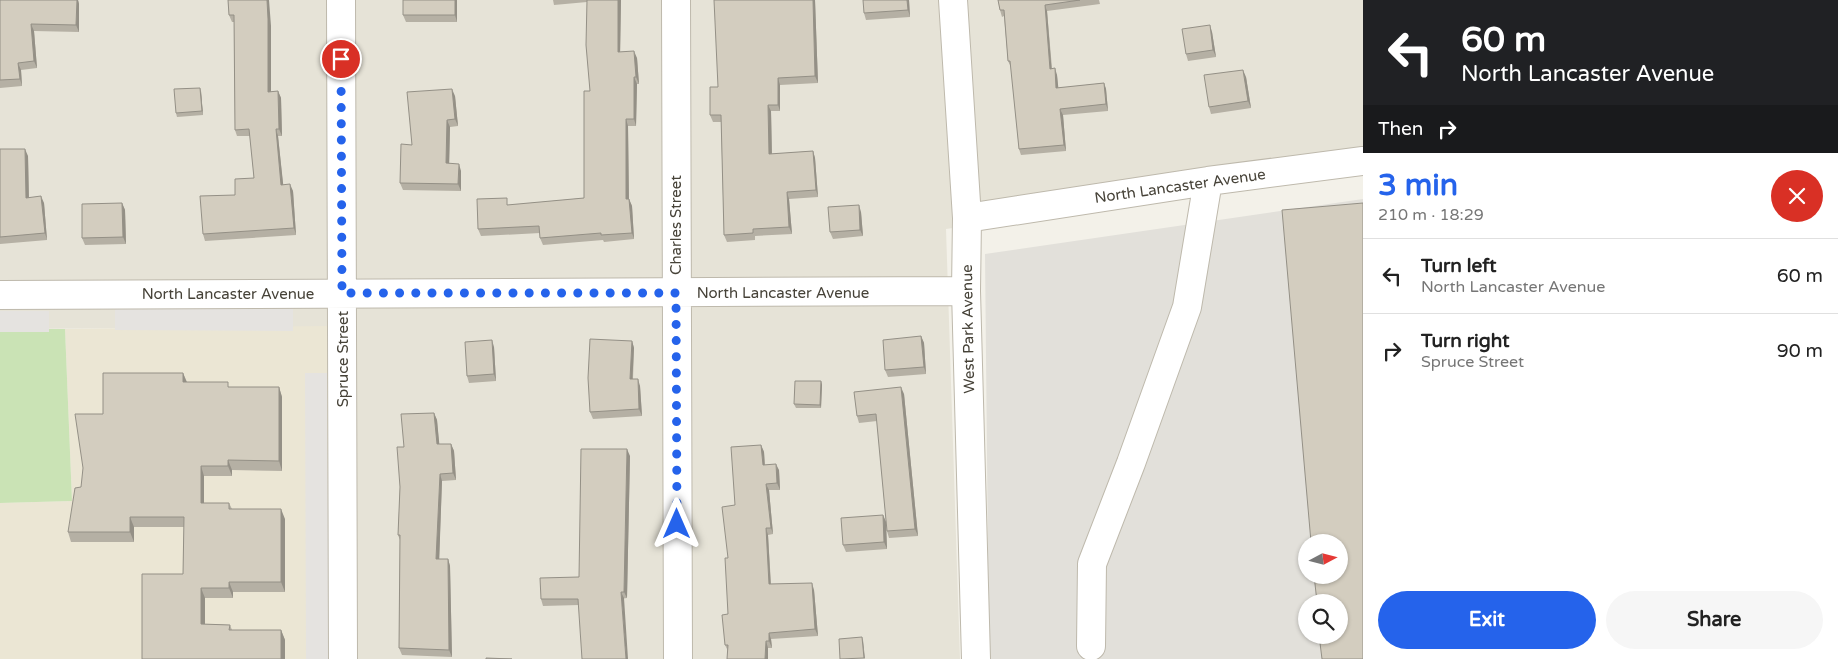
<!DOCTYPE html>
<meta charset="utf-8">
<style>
body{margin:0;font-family:"Varela Round",sans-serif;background:#f6f6f6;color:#222;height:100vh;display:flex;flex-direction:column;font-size:19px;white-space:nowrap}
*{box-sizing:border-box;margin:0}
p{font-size:16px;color:#767676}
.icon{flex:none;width:28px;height:28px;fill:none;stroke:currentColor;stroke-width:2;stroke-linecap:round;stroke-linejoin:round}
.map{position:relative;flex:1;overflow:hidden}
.side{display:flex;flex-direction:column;background:#fff;width:475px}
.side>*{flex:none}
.top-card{background:#202124;color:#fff;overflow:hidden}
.needle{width:32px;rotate:83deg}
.fabs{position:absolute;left:1298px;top:534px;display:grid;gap:10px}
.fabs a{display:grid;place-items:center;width:50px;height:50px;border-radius:50%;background:#fff;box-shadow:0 1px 4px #0004;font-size:25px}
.pin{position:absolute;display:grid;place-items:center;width:42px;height:42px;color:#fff;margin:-21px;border:2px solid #fff;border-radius:50%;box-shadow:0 1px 5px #0007}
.me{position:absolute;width:55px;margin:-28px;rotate:0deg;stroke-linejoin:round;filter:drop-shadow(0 0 4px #0008)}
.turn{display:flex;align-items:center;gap:18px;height:105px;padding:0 15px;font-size:22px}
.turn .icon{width:65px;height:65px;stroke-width:2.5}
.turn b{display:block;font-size:35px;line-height:42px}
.then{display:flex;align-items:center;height:48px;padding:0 15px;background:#0003;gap:10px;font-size:19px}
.round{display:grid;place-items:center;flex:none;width:52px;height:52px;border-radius:26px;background:#f6f6f6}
.overview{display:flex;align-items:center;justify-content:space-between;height:85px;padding:0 15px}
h1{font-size:30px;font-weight:800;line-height:38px;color:#2563eb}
.action{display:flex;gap:10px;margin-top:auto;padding:10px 15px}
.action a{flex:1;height:58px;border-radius:30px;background:#2563eb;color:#fff;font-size:20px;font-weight:800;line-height:58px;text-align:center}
.action a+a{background:#f6f6f6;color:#222}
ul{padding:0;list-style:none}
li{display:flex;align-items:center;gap:15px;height:75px;padding:0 15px;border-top:1px solid #e0e0e0}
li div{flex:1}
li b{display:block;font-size:19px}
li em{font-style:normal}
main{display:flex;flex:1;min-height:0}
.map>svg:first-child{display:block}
.residential{fill:#e6e3d7}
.industrial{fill:#e2e0da;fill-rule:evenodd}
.education{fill:#ebe6d4}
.green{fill:#cae3b5}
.parking{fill:#e5e3e0}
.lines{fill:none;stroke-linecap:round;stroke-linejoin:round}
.minor-casing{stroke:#beb9ac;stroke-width:30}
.minor{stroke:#fff;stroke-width:28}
.wall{fill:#b5b0a4}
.shaded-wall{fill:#949086}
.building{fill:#d3cdbf;stroke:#949086}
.route{stroke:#2563eb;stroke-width:9;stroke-dasharray:0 16.2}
.labels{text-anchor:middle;stroke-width:4;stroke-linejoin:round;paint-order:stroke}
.street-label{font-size:15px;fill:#464238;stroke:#fff}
</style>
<main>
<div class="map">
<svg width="1363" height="659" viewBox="0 0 1363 659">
<rect width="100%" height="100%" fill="#f3f1e9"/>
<path class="residential" d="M0 0H1363V169L946 229 960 659H328V327L0 329Z"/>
<path class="industrial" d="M1363 199V659H989L985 254ZM1306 542H1339V575H1306ZM1306 602H1339V635H1306Z"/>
<path class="education" d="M328 326V659H0V503L72 501 65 329Z"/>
<path class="green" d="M0 329H65L72 501 0 503Z"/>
<path class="parking" d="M115 307 293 308V331L115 330Z
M49 311V332H0V311Z
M305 373H327L329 659H306Z"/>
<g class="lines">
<g class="minor-casing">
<path id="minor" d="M341 0 343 659
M676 0 678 659
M953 0 967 218 966 291 976 659
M967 218 1208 181 1363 161
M0 295 966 291
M1091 646 1092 564 1131 463 1187 307 1208 181"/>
</g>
<use href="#minor" class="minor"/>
</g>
<path class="wall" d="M0 0H78L79 4V32L34 31 37 68 21 70 22 86 0 88Z
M228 0 271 26V92L278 91 281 98 282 136H278L283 185 293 191 296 235 205 241 203 234 235 195 254 178 250 136H237L235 130 234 22H232L229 15Z
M457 0V22H406L403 15Z
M553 0H621L620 52 637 58 639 84H637L636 126H628L629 199 632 206 634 239 604 242 603 240 543 245 540 238V233L481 236 478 229 509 205 584 198 590 91 587 2 554 5Z
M815 0 818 83 780 85V111H771L772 154 813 151 815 158 818 197 789 199 792 234 755 236V240L727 242 724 235 721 122H713L710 115Z
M909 0 910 17 866 20 864 13Z
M998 0H1099L1100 4 1047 11 1052 68 1057 75 1058 88 1104 83 1106 89 1108 111 1063 115 1066 151 1021 155 1019 149 1011 67 1008 61 1004 16 1002 17 1000 10Z
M1212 32 1216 57 1188 61 1186 54Z
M1246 77 1251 108 1211 114 1209 107Z
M201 91 203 115 177 117 176 113Z
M455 96 458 126 450 127 449 163 461 171V191L403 190 400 183 412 145Z
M0 149 28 156 29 197 44 203 47 240 0 244Z
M122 203 125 210 126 244 85 245 82 238Z
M861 212 863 236 833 239 830 232Z
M921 336 924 343 926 374 888 377 885 370Z
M632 341 634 348 633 379 640 386 642 416 593 419 590 412Z
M494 347 496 381 469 383 467 376Z
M183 373 187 382 230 387H279L282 397V471L232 470V476H204V503H229L232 509 285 519V592H233V598H205V624L230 625 232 630H281L285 640 142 659 183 574 184 527H134V542H71L68 532 103 414Z
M821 381 822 385 821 408H796L794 404Z
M904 394 918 536 889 538 887 531 877 421 859 423 857 416Z
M434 413 437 420 439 444H451L454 451 456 480 442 481 439 559H448L450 566 452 657 402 655 399 648 400 540 398 535 400 487 404 447Z
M761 445 764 452 765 465 779 470 780 490H769L773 534 768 535 771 584 814 590 818 636 771 639 772 648H768V659H727L728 651 725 645 728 614V558L735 505Z
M630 456 627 598 579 605 543 606 541 599 579 577Z
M883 515 886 522 887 549 846 552 843 545Z"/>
<path class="shaded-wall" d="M77 0H78L79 4V32L76 25Z
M267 0H269L271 26V98L268 92Z
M455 0H457V22L455 15Z
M618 0H621L620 59 618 52Z
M813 0H815L818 83 815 76Z
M907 0H909L910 17 908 10Z
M1045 5 1047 11 1052 75 1050 69Z
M31 24 34 31 37 68 34 61Z
M1210 25 1212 32 1216 57 1213 50Z
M634 51 637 58 639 84 636 77Z
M18 63 21 70 22 86 20 79Z
M1055 68 1057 75 1059 94 1056 88Z
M1243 70 1246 77 1251 108 1248 101Z
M634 77 637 84 636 126 634 119Z
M778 78 780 85V111L778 105Z
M1104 83 1106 89 1108 111 1106 104Z
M200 88 201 91 203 115 202 111Z
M452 89 455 96 458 126 455 119Z
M278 91 281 98 282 136 279 129Z
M768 105 771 111 772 161 769 154Z
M1060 109 1063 115 1066 151 1064 145Z
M626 119 628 126 629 206 626 199Z
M447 120 450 127 449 170 446 163Z
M276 129 278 136 284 192 281 185Z
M25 149 28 156 29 205 26 198Z
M813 151 815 158 818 197 816 190Z
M459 164 461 171V191L458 184Z
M290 184 293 191 296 235 294 228Z
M787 192 789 199 792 234 789 227Z
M41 196 44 203 47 240 45 233Z
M629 199 632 206 634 239 632 233Z
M122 203 125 210 126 244 123 237Z
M859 205 861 212 863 236 860 230Z
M921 336 924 343 926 374 924 367Z
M492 340 494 347 496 381 494 374Z
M632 341 634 348 632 386 630 379Z
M183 373 187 383 183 382Z
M638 379 640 386 642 416 639 409Z
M821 381 822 385 821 408 820 405Z
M279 387 282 397V471L279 461Z
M901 387 904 394 918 536 915 529Z
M434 413 437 420 440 451 437 444Z
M451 444 454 451 456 480 453 473Z
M761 445 764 452 765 471 763 465Z
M627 449 630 456 627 598 624 592Z
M228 460 232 470V476L228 466Z
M776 464 779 470 780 490 777 483Z
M201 466 204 476V513L201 503Z
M440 474 442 481 439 566 436 559Z
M766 484 769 490 773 534 771 528Z
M281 509 285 519V592L281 582Z
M883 515 886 522 887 549 884 542Z
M130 517 134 527V542L130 532Z
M766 528 768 535 771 590 769 584Z
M448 559 450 566 452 657 449 650Z
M229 582 233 592V598L229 588Z
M812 583 814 590 818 636 815 629Z
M201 588 205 598V634L201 624Z
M621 592 624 598 628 659H626Z
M281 630 285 640V659H281Z
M769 633 771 639 772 648 769 641Z
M862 637 863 640 865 659 864 658Z
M766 641 768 648V659H765Z"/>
<path class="building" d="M0 0H77L76 25 31 24 34 61 18 63 20 79 0 80Z
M228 0H267L268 19V92L278 91 279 129H276L281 185 290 184 294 228 203 234 200 196 235 195V179L254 178 249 129 235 130 234 15H229Z
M403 0H455V15H403Z
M587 0H618V52L634 51 636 77H634V119H626V199H629L632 233 601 235V233L540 238 539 226 478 229 477 199 507 198V205L584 198V91H590L586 45Z
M714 0H813L815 76 778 78V105H768L769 154 813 151 816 190 787 192 789 227 753 229V233L724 235 721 115H710V87H718Z
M863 0H907L908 10 864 13Z
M998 0H1080L1045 5 1050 69 1055 68 1056 88 1104 83 1106 104 1060 109 1064 145 1019 149 1010 61H1008L1004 10H1000Z
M1210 25 1213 50 1186 54 1182 29Z
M1243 70 1248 101 1209 107 1204 75Z
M200 88 202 111 176 113 174 89Z
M452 89 455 119 447 120 446 163 459 164 458 184 400 183 401 144 412 145 407 92Z
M0 149H25L26 198 41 196 45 233 0 237Z
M122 203 123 237 82 238V204Z
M1363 203V659H1322L1319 635H1339V602H1317L1314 575H1339V542H1311L1282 210Z
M859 205 860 230 830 232 828 207Z
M921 336 924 367 885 370 883 340Z
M590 339 632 341 630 379H638L639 409 590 412 588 378Z
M492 340 494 374 467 376 465 342Z
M103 373H183V382H228V387H279V461L228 460V466H201V503H229V509H281V582H229V588H201V624L230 625 229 630H281V659H142V574H183L184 517H130V532H68L75 488 81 487 83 468 75 414H103Z
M795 381H821L820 405 794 404Z
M901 387 915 529 887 531 876 414 857 416 854 392Z
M434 413 437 444H451L453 473 440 474 436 559H448L449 650 399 648 400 535H398L400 487 397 447H404L401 414Z
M761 445 763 465 776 464 777 483 766 484 771 528H766L769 584 812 583 815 629 769 633V641H766L765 659H727L728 645H725L722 615 728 614 725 558H728L722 507 735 505 731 447Z
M581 449H627L624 592H621L626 659H582L578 599H541L540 578 579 577Z
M883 515 884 542 843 545 841 518Z
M862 637 864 658 840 659 839 639Z
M486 658 512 659H486Z"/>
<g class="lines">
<path class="route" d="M341 59 342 293H676L677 524"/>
</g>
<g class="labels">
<g class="street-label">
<text transform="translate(1180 186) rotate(-8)" y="5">North Lancaster Avenue</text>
<text transform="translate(676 225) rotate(-90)" y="5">Charles Street</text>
<text x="783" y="298">North Lancaster Avenue</text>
<text x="228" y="299">North Lancaster Avenue</text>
<text transform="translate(968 329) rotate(-91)" y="5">West Park Avenue</text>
<text transform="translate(343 359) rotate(-90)" y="5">Spruce Street</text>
</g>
</g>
</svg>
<div class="fabs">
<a><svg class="needle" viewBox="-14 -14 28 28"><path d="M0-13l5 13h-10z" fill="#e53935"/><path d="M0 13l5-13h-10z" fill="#767676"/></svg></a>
<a><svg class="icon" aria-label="search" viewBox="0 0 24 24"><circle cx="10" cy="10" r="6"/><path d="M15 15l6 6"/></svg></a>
</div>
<div class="pin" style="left:341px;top:59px;background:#d93025"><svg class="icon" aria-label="arrive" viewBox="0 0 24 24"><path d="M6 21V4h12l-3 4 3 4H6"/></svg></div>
<svg class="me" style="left:677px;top:524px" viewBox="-20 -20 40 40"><path d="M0-17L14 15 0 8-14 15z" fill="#2563eb" stroke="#fff" stroke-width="4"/></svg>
</div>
<section class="side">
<div class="top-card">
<div class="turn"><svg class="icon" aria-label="left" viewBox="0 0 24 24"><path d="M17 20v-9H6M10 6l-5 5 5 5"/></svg><div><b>60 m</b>North Lancaster Avenue</div></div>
<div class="then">Then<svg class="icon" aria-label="right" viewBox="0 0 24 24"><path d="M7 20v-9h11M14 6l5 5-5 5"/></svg></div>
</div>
<div class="overview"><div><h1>3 min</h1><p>210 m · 18:29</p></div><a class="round" style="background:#d93025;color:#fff"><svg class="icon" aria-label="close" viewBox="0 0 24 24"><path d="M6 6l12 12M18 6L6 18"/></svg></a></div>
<ul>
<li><svg class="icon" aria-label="left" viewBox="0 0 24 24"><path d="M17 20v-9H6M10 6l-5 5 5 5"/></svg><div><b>Turn left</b><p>North Lancaster Avenue</p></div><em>60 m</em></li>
<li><svg class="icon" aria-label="right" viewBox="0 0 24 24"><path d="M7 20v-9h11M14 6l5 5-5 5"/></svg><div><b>Turn right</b><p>Spruce Street</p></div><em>90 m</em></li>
</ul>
<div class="action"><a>Exit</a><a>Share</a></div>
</section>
</main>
